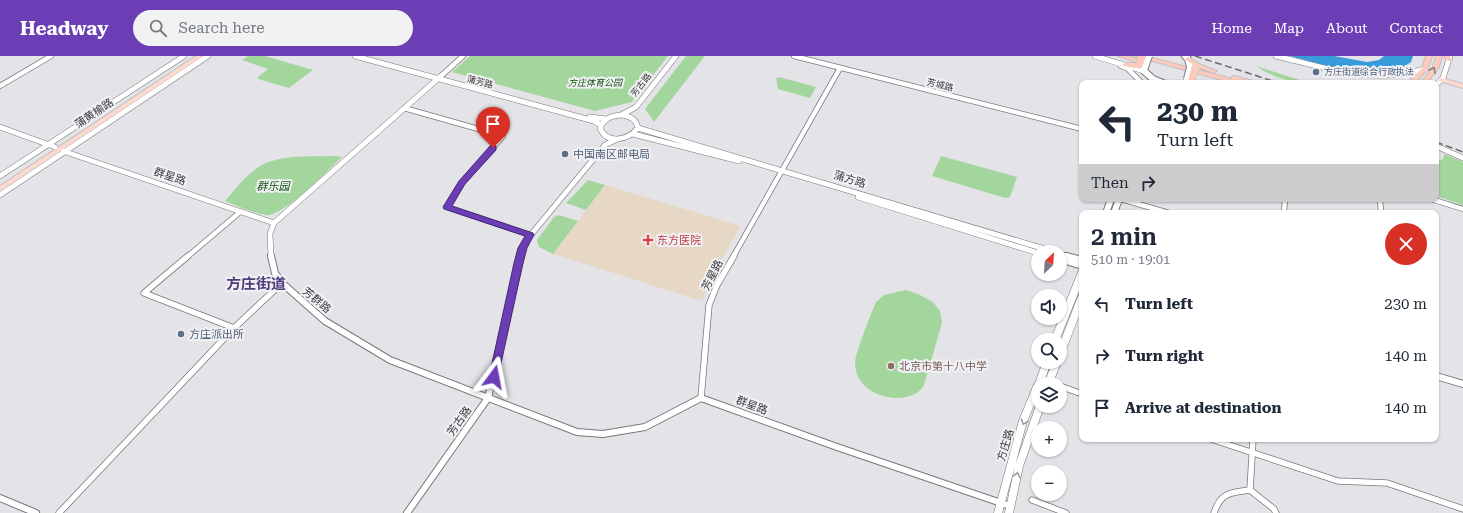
<!DOCTYPE html>
<meta charset="utf-8">
<style>
body{margin:0;font-family:"Roboto Serif","Noto Sans SC",serif;background:#f2f2f3;color:#1f2937;height:100vh;display:flex;flex-direction:column;font-size:15px;white-space:nowrap}
*{box-sizing:border-box;margin:0}
p{font-size:13px;color:#747a83}
.icon{flex:none;width:22px;height:22px;fill:none;stroke:currentColor;stroke-width:2;stroke-linecap:round;stroke-linejoin:round}
.map{position:relative;flex:1;overflow:hidden}
.side{position:absolute;left:1079px;top:154px;width:360px;height:232px;display:flex;flex-direction:column;background:#fff;border-radius:8px;box-shadow:0 1px 3px #0004}
.side>*{flex:none}
.hud{position:absolute;left:1079px;top:24px;width:360px;height:122px;border-radius:8px;box-shadow:0 1px 3px #0004;background:#fff;color:#1f2937;overflow:hidden}
.needle{width:26px;rotate:25deg}
.fabs{position:absolute;left:1031px;top:189px;display:grid;gap:8px}
.fabs a{display:grid;place-items:center;width:36px;height:36px;border-radius:50%;background:#fff;box-shadow:0 1px 3px #0004;font-size:20px}
.pin{position:absolute;display:grid;place-items:center;width:34px;height:34px;color:#fff;margin:-41px -17px;border-radius:50% 50% 50% 0;rotate:-45deg;box-shadow:0 0 4px #0007}
.pin .icon{rotate:45deg}
.me{position:absolute;width:44px;margin:-22px;rotate:13deg;stroke-linejoin:round;filter:drop-shadow(0 0 3px #0008)}
.turn{display:flex;align-items:center;gap:14px;height:84px;padding:0 12px;font-size:18px}
.turn .icon{width:52px;height:52px;stroke-width:2.5}
.turn b{display:block;font-size:28px;line-height:34px}
.then{display:flex;align-items:center;height:38px;padding:0 12px;background:#0003;gap:8px;font-size:15px}
.round{display:grid;place-items:center;flex:none;width:42px;height:42px;border-radius:21px;background:#f2f2f3}
.overview{display:flex;align-items:center;justify-content:space-between;height:68px;padding:0 12px}
h1{font-size:24px;font-weight:600;line-height:30px}
ul{padding:0;list-style:none}
li{display:flex;align-items:center;gap:12px;height:52px;padding:0 12px}
li div{flex:1}
li b{display:block;font-size:15px}
li em{font-style:normal}
header{display:flex;align-items:center;gap:24px;box-sizing:border-box;height:56px;padding:0 20px;background:#6c3eb6;color:#fff}
header strong{font-size:19px}
nav{display:flex;gap:22px;margin-inline-start:auto;font-size:14px}
.search{width:280px;height:36px;background:#f2f2f3;display:flex;align-items:center;gap:10px;box-sizing:border-box;padding:0 14px;border-radius:22px;color:#747a83;font-size:15px}
.map>svg:first-child{display:block}
.medical{fill:#e7d7c5}
.green{fill:#a3d69d}
.water{fill:#379cd9}
.lines{fill:none;stroke-linecap:round;stroke-linejoin:round}
.minor-far1-casing{stroke:#78787c;stroke-width:6}
.minor-casing{stroke:#78787c;stroke-width:7}
.tertiary-far1-casing{stroke:#78787c;stroke-width:6}
.tertiary-casing{stroke:#78787c;stroke-width:8}
.secondary-far1-casing{stroke:#78787c;stroke-width:8}
.secondary-casing{stroke:#78787c;stroke-width:9}
.primary-casing{stroke:#c1c1c1;stroke-width:2}
.trunk-casing{stroke:#c1c1c1;stroke-width:2}
.minor-far1{stroke:#fff;stroke-width:4.5}
.minor{stroke:#fff;stroke-width:5.5}
.tertiary-far1{stroke:#fff;stroke-width:5}
.tertiary{stroke:#fff;stroke-width:6}
.secondary-far1{stroke:#fff;stroke-width:6}
.secondary{stroke:#fff;stroke-width:8}
.primary{fill:#fdd8ce;fill-rule:evenodd}
.trunk{fill:#fccbbe;fill-rule:evenodd}
.rail{stroke:#6b6b6e;stroke-width:1.5;stroke-dasharray:7 3.5;stroke-linecap:butt}
.secondary-bridge-casing{stroke:#78787c;stroke-width:8;stroke-linecap:butt}
.trunk-bridge-casing{stroke:#c1c1c1;stroke-width:8;stroke-linecap:butt}
.secondary-bridge{stroke:#fff;stroke-width:6}
.trunk-bridge{stroke:#fccbbe;stroke-width:7}
.oneway{stroke:#927c78}
.oneway2{stroke:#9e9e9e}
.route{fill:#6c3eb6;stroke:#462876}
.service-dot{fill:#5c6f8a;stroke:#f1f1f5;stroke-width:1.5}
.health-dot{fill:#e0444e;stroke:#f1f1f5;stroke-width:1.5}
.education-dot{fill:#8d6e63;stroke:#f1f1f5;stroke-width:1.5}
.labels{text-anchor:middle;stroke-width:4;stroke-linejoin:round;paint-order:stroke}
.far-service-label{font-size:9px;fill:#4e5e75;stroke:#f1f1f5;text-anchor:start}
.far-street-label{font-size:9px;fill:#3c3c3e;stroke:#f1f1f5}
.far-park-label{font-size:9px;font-style:italic;fill:#0b5505;stroke:#f1f1f5}
.street-label{font-size:11px;fill:#3c3c3e;stroke:#f1f1f5}
.service-label{font-size:11px;fill:#4e5e75;stroke:#f1f1f5;text-anchor:start}
.park-label{font-size:11px;font-style:italic;fill:#0b5505;stroke:#f1f1f5}
.health-label{font-size:11px;fill:#be3a42;stroke:#f1f1f5;text-anchor:start}
.education-label{font-size:11px;fill:#785e54;stroke:#f1f1f5;text-anchor:start}
.district-label{font-size:15px;font-weight:bold;fill:#503d79;stroke:#f1f1f5}
</style>
<header>
<strong>Headway</strong>
<div class="search"><svg class="icon" aria-label="search" viewBox="0 0 24 24"><circle cx="10" cy="10" r="6"/><path d="M15 15l6 6"/></svg>Search here</div>
<nav><a>Home</a><a>Map</a><a>About</a><a>Contact</a></nav>
</header>
<div class="map">
<svg width="1463" height="457" viewBox="0 0 1463 457">
<rect width="100%" height="100%" fill="#e4e3e8"/>
<path class="medical" d="M605 129 741 170 708 228 703 243 699 244 553 198Z"/>
<path class="green" d="M248 0H265L313 14 289 32 258 23V21L268 13 242 4Z
M470 0H668L632 46 595 55 452 16Z
M686 0H705L654 66 645 53Z
M1256 10 1309 27C1290 27 1272 21 1256 10Z
M779 21 816 31 810 42 778 33 776 22Z
M1445 98 1463 106V149L1436 140V103L1442 104Z
M335 100 342 101C328 114 283 161 266 159 256 158 235 149 225 145 234 135 242 124 253 115 274 97 309 101 335 100Z
M941 100 1017 121 1010 141 1005 142 932 120Z
M588 124 605 129 586 154 566 147Z
M559 159 578 165 553 198 539 191 537 184 554 161Z
M906 234 918 238 933 246 940 255 942 267 924 329C922 332 919 336 915 338 892 349 855 336 855 307 855 297 871 258 876 246L884 239Z"/>
<path class="water" d="M1290 0H1334L1367 6 1379 4 1384 0H1413L1411 6C1379 30 1326 9 1290 0Z"/>
<g class="lines">
<g class="minor-far1-casing">
<path id="minor-far1" d="M794 0 1082 73
M1121 10 1127 12 1142 27
M441 20 463 0
M0 30 51 0
M404 52 503 80 462 127 447 151 530 179
M1121 143 1169 157
M1380 143 1381 157
M1431 143 1463 153
M1284 157 1285 143
M187 201 240 156
M733 201 840 12"/>
</g>
<g class="minor-casing">
<path id="minor" d="M188 200 144 237 234 272
M1060 330 1082 338
M701 342 709 249 717 229 734 200
M1211 383 1338 425 1387 427 1463 453
M1250 434 1274 453 1276 457
M1032 444 1066 457
M59 457 234 272 282 227
M1214 457C1221 436 1230 437 1250 434L1253 383"/>
</g>
<g class="tertiary-far1-casing">
<path id="tertiary-far1" d="M355 0 594 65 601 69
M1095 0 1144 15
M1276 0C1330 13 1369 28 1425 13
M1185 26 1189 27
M1436 29 1443 22 1450 0
M621 59 636 51 676 0
M623 59C631 61 636 63 638 72 628 84 607 89 600 72 604 62 613 59 623 59Z
M590 61 606 63
M0 71 55 91
M638 72 1055 196
M633 78 739 105
M1436 90 1463 102
M63 95 274 167
M0 120 184 0
M0 139 208 0
M858 141 1038 197
M1060 198 1069 201
M271 201 270 178 274 167 441 20
M521 201 525 186 605 89 617 83"/>
</g>
<g class="tertiary-casing">
<path id="tertiary" d="M271 200 275 217 282 227 325 265 390 304 577 376 603 378 645 371 701 342 837 391 1010 450
M1066 200 1082 204
M1060 203 1082 210
M1436 320 1463 328
M0 442 36 457
M407 457 488 342 521 200"/>
</g>
<g class="secondary-far1-casing">
<path id="secondary-far1" d="M1185 0 1188 3 1190 11
M1145 11 1144 15 1153 23 1163 27
M1106 157 1111 143
M1114 157 1119 143"/>
</g>
<g class="secondary-casing">
<path id="secondary" d="M1055 284 1082 217
M1060 298 1082 241
M1039 328 1047 306
M1048 328 1057 306
M998 457 1023 365 1038 329
M1009 457 1019 410 1040 350"/>
</g>
<g class="primary-casing">
<path id="primary" d="M196 0H203L0 135V130Z
M1441 22 1463 28V32L1439 25 1438 24Z"/>
</g>
<g class="trunk-casing">
<path id="trunk" d="M1118 0H1128L1146 6 1143 8Z
M1135 0H1145L1232 23V21L1234 20 1257 26 1258 27H1247L1238 25 1242 27H1232Z
M1426 0H1432L1428 13 1415 27H1408L1422 12Z
M1436 0H1442L1439 11 1427 27H1421L1433 11Z
M1444 0H1450L1452 4 1451 5H1447Z
M1188 1 1201 9 1217 15 1214 17 1197 11 1186 4 1185 3Z
M1125 7H1139L1142 9 1135 12 1123 10V8Z"/>
</g>
<use href="#minor-far1" class="minor-far1"/>
<use href="#minor" class="minor"/>
<use href="#tertiary-far1" class="tertiary-far1"/>
<use href="#tertiary" class="tertiary"/>
<use href="#secondary-far1" class="secondary-far1"/>
<use href="#secondary" class="secondary"/>
<use href="#primary" class="primary"/>
<use href="#trunk" class="trunk"/>
<path class="rail" d="M1195 0 1279 27
M1436 86 1463 96"/>
<g class="secondary-bridge-casing">
<path id="secondary-bridge" d="M1145 11 1149 0
M1187 23 1190 11"/>
</g>
<g class="trunk-bridge-casing">
<path id="trunk-bridge" d="M1139 9 1142 0
M1192 23 1195 12"/>
</g>
<use href="#secondary-bridge" class="secondary-bridge"/>
<use href="#trunk-bridge" class="trunk-bridge"/>
</g>
<defs><path id="oneway-chevron" d="M-2-3.5L2.5 0L-2 3.5" fill="none" stroke-width="1.6" stroke-linecap="round" stroke-linejoin="round"/></defs>
<use class="oneway" href="#oneway-chevron" transform="translate(1433 14) rotate(-61)"/>
<g class="oneway2">
<use href="#oneway-chevron" transform="translate(1024 366) rotate(109)"/>
<use href="#oneway-chevron" transform="translate(1017 419) rotate(-77)"/>
</g>
<path class="route" d="M493 89 496 90V94L465 128 452 150 533 177 534 179 527 192 523 207 498 321 497 324 494 325 490 324 489 321 514 207 518 192 525 180 444 153 443 151 459 125 490 90Z"/>
<g class="service-dot">
<circle cx="1316" cy="16" r="4"/>
<circle cx="565" cy="98" r="4"/>
<circle cx="181" cy="278" r="4"/>
</g>
<path class="health-dot" d="M646 178h4v4h4v4h-4v4h-4v-4h-4v-4h4z"/>
<circle class="education-dot" cx="891" cy="310" r="4"/>
<g class="labels">
<g class="far-service-label">
<text x="1324" y="19">方庄街道综合行政执法</text>
</g>
<g class="far-street-label">
<text transform="translate(480 26) rotate(15)" y="3">蒲芳路</text>
<text transform="translate(641 29) rotate(-52)" y="3">芳古路</text>
<text transform="translate(940 29) rotate(14)" y="3">芳城路</text>
</g>
<g class="far-park-label">
<text x="595" y="30">方庄体育公园</text>
</g>
<g class="street-label">
<text transform="translate(94 57) rotate(-34)" y="4">蒲黄榆路</text>
<text transform="translate(170 120) rotate(19)" y="4">群星路</text>
<text transform="translate(850 123) rotate(17)" y="4">蒲方路</text>
<text transform="translate(712 219) rotate(-63)" y="4">芳星路</text>
<text transform="translate(317 244) rotate(40)" y="4">芳群路</text>
<text transform="translate(752 349) rotate(20)" y="4">群星路</text>
<text transform="translate(459 365) rotate(-55)" y="4">芳古路</text>
<text transform="translate(1005 389) rotate(-73)" y="4">方庄路</text>
</g>
<g class="service-label">
<text x="573" y="102">中国南区邮电局</text>
<text x="189" y="282">方庄派出所</text>
</g>
<g class="park-label">
<text x="273" y="134">群乐园</text>
</g>
<g class="health-label">
<text x="657" y="188">东方医院</text>
</g>
<g class="education-label">
<text x="899" y="314">北京市第十八中学</text>
</g>
<g class="district-label">
<text x="256" y="233">方庄街道</text>
</g>
</g>
</svg>
<div class="fabs">
<a><svg class="needle" viewBox="-14 -14 28 28"><path d="M0-13l5 13h-10z" fill="#e53935"/><path d="M0 13l5-13h-10z" fill="#747a83"/></svg></a>
<a><svg class="icon" aria-label="sound" viewBox="0 0 24 24"><path d="M4 9h4l5-4v14l-5-4H4zM17 9q2 3 0 6"/></svg></a>
<a><svg class="icon" aria-label="search" viewBox="0 0 24 24"><circle cx="10" cy="10" r="6"/><path d="M15 15l6 6"/></svg></a>
<a><svg class="icon" aria-label="layers" viewBox="0 0 24 24"><path d="M12 4l9 5-9 5-9-5zM3 14l9 5 9-5"/></svg></a>
<a>+</a>
<a>−</a>
</div>
<div class="pin" style="left:493px;top:92px;background:#d93025"><svg class="icon" aria-label="arrive" viewBox="0 0 24 24"><path d="M6 21V4h12l-3 4 3 4H6"/></svg></div>
<svg class="me" style="left:494px;top:321px" viewBox="-20 -20 40 40"><path d="M0-17L14 15 0 8-14 15z" fill="#6c3eb6" stroke="#fff" stroke-width="4"/></svg>
<div class="hud">
<div class="turn"><svg class="icon" aria-label="left" viewBox="0 0 24 24"><path d="M17 20v-9H6M10 6l-5 5 5 5"/></svg><div><b>230 m</b>Turn left</div></div>
<div class="then">Then<svg class="icon" aria-label="right" viewBox="0 0 24 24"><path d="M7 20v-9h11M14 6l5 5-5 5"/></svg></div>
</div>
<section class="side">
<div class="overview"><div><h1>2 min</h1><p>510 m · 19:01</p></div><a class="round" style="background:#d93025;color:#fff"><svg class="icon" aria-label="close" viewBox="0 0 24 24"><path d="M6 6l12 12M18 6L6 18"/></svg></a></div>
<ul>
<li><svg class="icon" aria-label="left" viewBox="0 0 24 24"><path d="M17 20v-9H6M10 6l-5 5 5 5"/></svg><div><b>Turn left</b></div><em>230 m</em></li>
<li><svg class="icon" aria-label="right" viewBox="0 0 24 24"><path d="M7 20v-9h11M14 6l5 5-5 5"/></svg><div><b>Turn right</b></div><em>140 m</em></li>
<li><svg class="icon" aria-label="arrive" viewBox="0 0 24 24"><path d="M6 21V4h12l-3 4 3 4H6"/></svg><div><b>Arrive at destination</b></div><em>140 m</em></li>
</ul>
</section>
</div>
